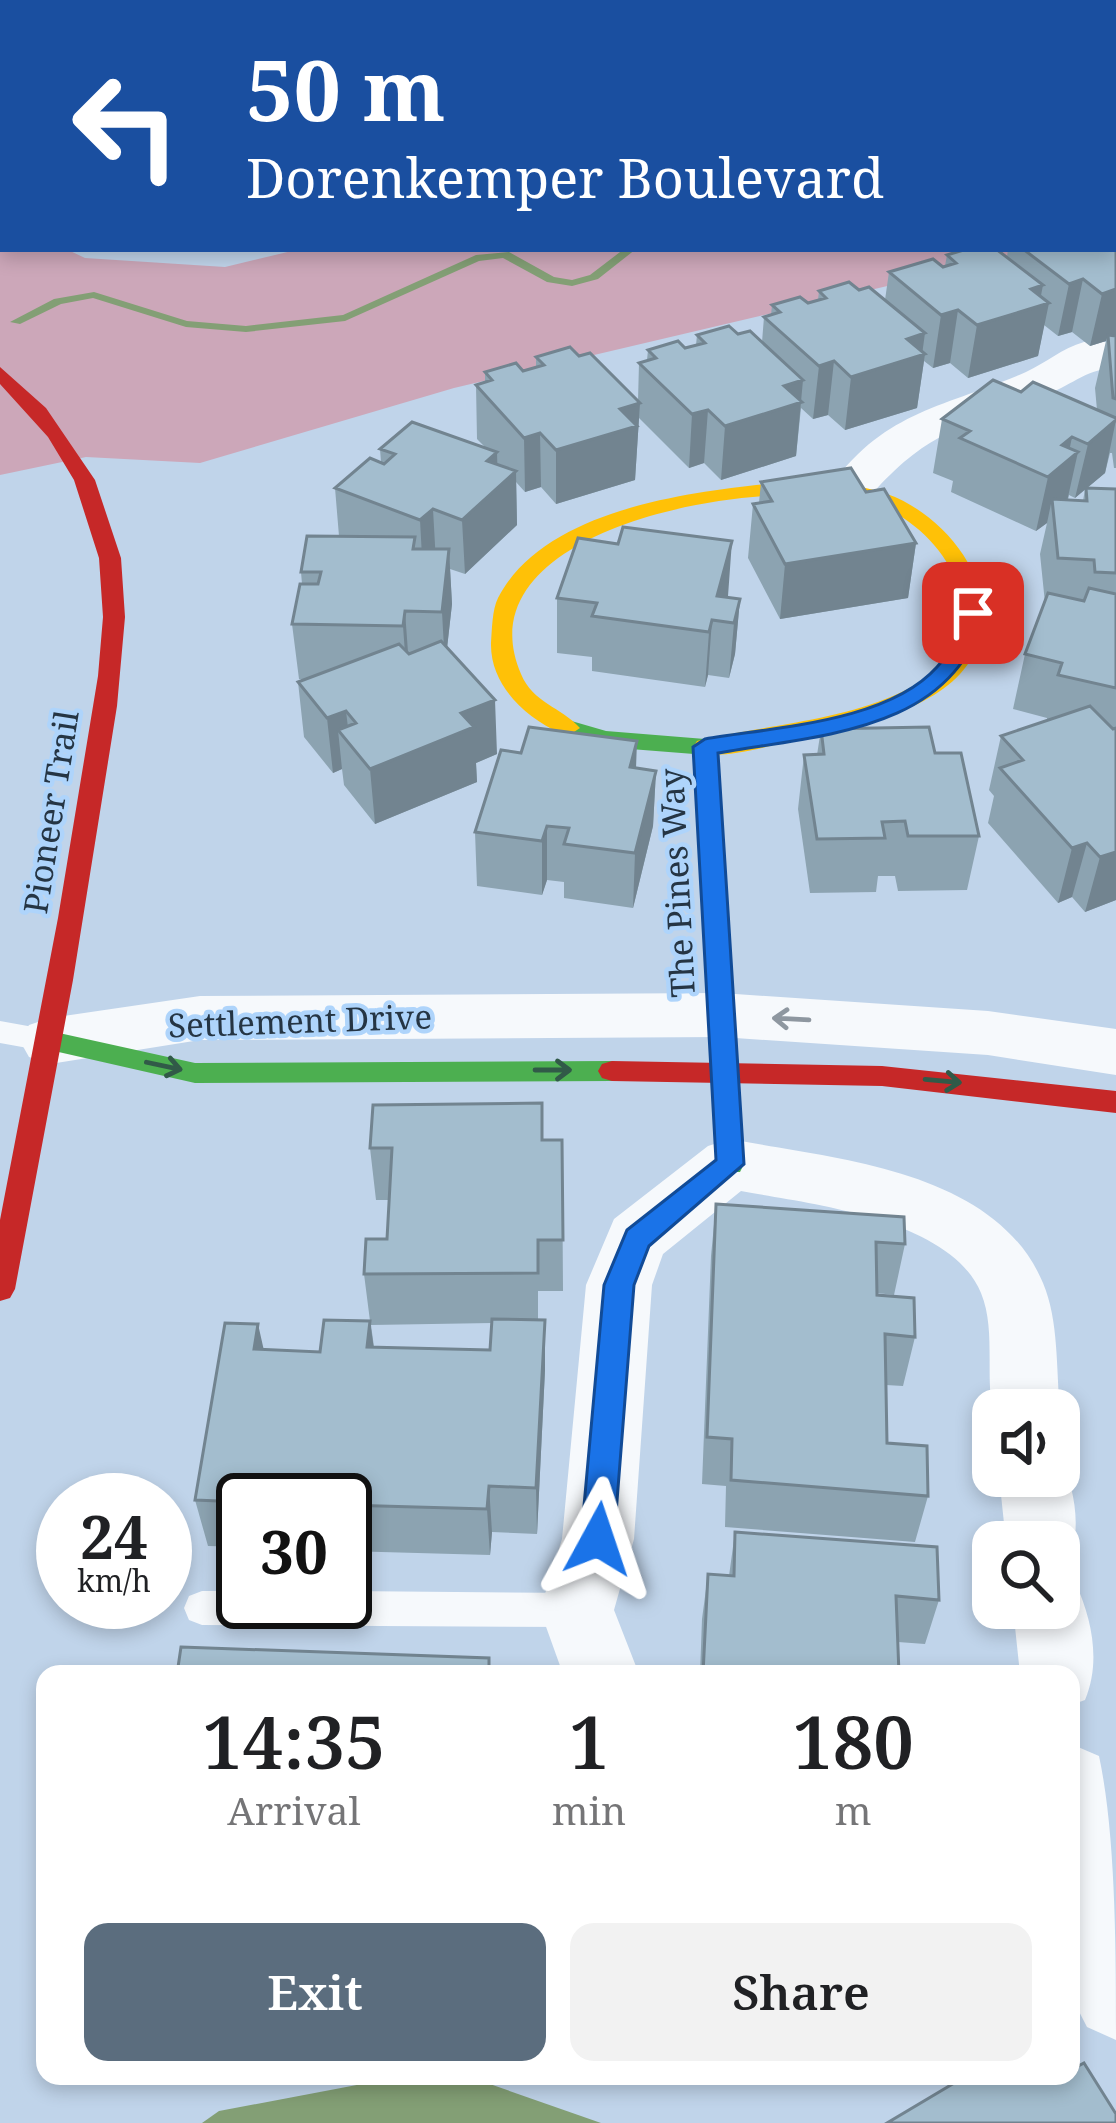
<!DOCTYPE html>
<style>
body{margin:0;font-family:"Noto Serif",serif;background:#f2f2f2;color:#202124;height:100vh;display:flex;flex-direction:column;font-size:45px;white-space:nowrap}
*{box-sizing:border-box;margin:0}
p{font-size:39px;color:#757577}
.icon{flex:none;width:66px;height:66px;fill:none;stroke:currentColor;stroke-width:2;stroke-linecap:round;stroke-linejoin:round}
.map{position:relative;flex:1;overflow:hidden}
.drawer{position:absolute;left:36px;top:1665px;width:1044px;height:420px;display:flex;flex-direction:column;background:#fff;border-radius:24px;box-shadow:0 6px 18px #0003}
.drawer>*{flex:none}
.banner{position:absolute;left:0px;top:0px;width:1116px;height:252px;box-shadow:0 6px 18px #0003;background:#1a4fa0;color:#fff;overflow:hidden}
.tools{position:absolute;left:972px;top:1389px;display:grid;gap:24px}
.tools a{display:grid;place-items:center;width:108px;height:108px;border-radius:24px;background:#fff;box-shadow:0 6px 18px #0003;font-size:60px}
.speed{position:absolute;left:36px;top:1473px;display:flex;gap:24px;font-size:60px;font-weight:700;text-align:center}
.speed>*{display:grid;place-content:center;width:156px;height:156px;border-radius:50%;background:#fff;box-shadow:0 6px 18px #0003;line-height:1}
.speed small{font-size:30px;font-weight:400}
.speed .limit{border:6px solid #111;border-radius:18px;background:#fff;color:#111}
.pin{position:absolute;display:grid;place-items:center;width:102px;height:102px;color:#fff;margin:-51px;border-radius:24px;box-shadow:0 6px 18px #0006}
.me{position:absolute;width:132px;margin:-66px;rotate:5deg;stroke-linejoin:round;filter:drop-shadow(0 0 9px #0008)}
.turn{display:flex;align-items:center;gap:42px;height:252px;padding:0 48px;font-size:54px}
.turn .icon{width:156px;height:156px;stroke-width:2.5}
.turn b{display:block;font-size:84px;line-height:102px}
.eta{display:flex;justify-content:space-evenly;align-items:center;height:204px;text-align:center}
.eta b{font-size:72px;font-weight:600;line-height:84px}
.primary-button{display:flex;gap:24px;margin-top:auto;padding:24px 48px}
.primary-button a{flex:1;height:138px;border-radius:24px;background:#5b6d7e;color:#fff;font-size:48px;font-weight:600;line-height:138px;text-align:center}
.primary-button a+a{background:#f2f2f2;color:#202124}
.map>svg:first-child{display:block}
.forest{fill:#cca7b9}
.water{fill:#839f75}
.lines{fill:none;stroke-linecap:round;stroke-linejoin:round}
.stream{fill:#839f75;fill-rule:evenodd}
.lane{fill:#f6f9fc;fill-rule:evenodd}
.street{fill:#f6f9fc;fill-rule:evenodd}
.fast{fill:#4caf50;fill-rule:evenodd}
.slow{fill:#ffc107;fill-rule:evenodd}
.jam{fill:#c62828;fill-rule:evenodd}
.wall{fill:#8ca3b1;fill-rule:evenodd}
.shaded-wall{fill:#728490}
.building{fill:#a3bdce;stroke:#728490;stroke-width:3}
.oneway{stroke:#8e97a0}
.oneway2{stroke:#315a48}
.route{fill:#1a73e8;stroke:#114b97;stroke-width:3}
.labels{text-anchor:middle;stroke-width:9;stroke-linejoin:round;paint-order:stroke}
.street-label{font-size:33px;fill:#253544;stroke:#aed4fb}
</style>
<div class="map">
<svg width="1116" height="2123" viewBox="0 0 1116 2123">
<rect width="100%" height="100%" fill="#c0d4ea"/>
<path class="forest" d="M0 218 3 249H66L85 258 225 267 300 249H1044L454 388 200 463 86 457 0 475Z"/>
<path class="water" d="M383 2080 484 2082 601 2123H202L219 2111Z"/>
<g class="lines">
<path class="stream" d="M1113 92 1116 93V99L1113 98Z
M624 249H636L598 279 572 286 547 282 503 258 479 261 345 321 246 332 186 327 93 298 61 304 20 324 10 322 54 299 94 292 187 321 246 326 343 315 476 255 509 252 554 277 572 280 590 275Z"/>
<path class="lane" d="M0 1021 50 1030 65 1041 50 1052 0 1043Z
M202 1591H243V1602H345V1591L577 1593 590 1598 595 1610 590 1622 577 1627 202 1625 189 1620 184 1608 189 1596Z"/>
<path class="street" d="M0 12H3V35H0Z
M1084 342H1116V368C1089 368 1073 384 1048 394 963 429 930 426 866 501H834L827 491C883 410 943 408 1026 372 1046 363 1062 348 1084 342Z
M721 993 988 1011 1116 1029V1075L988 1055 721 1037 200 1040 50 1064 29 1057 20 1041 29 1025 50 1018 200 996Z
M730 1139C835 1159 995 1169 1043 1283 1059 1321 1056 1369 1060 1410L993 1413C985 1375 996 1329 981 1293 950 1218 809 1204 741 1191L663 1254 652 1285 634 1539 614 1610 639 1674H563L540 1610 562 1539 586 1285 614 1219 708 1146Z
M1059 1454C1075 1488 1083 1531 1067 1565L1059 1569V1542H1006L999 1476H1059Z
M1059 1577 1076 1584C1092 1620 1101 1662 1085 1700L1071 1705V1674H1020L1013 1608H1059Z
M1071 1744 1099 1756C1116 1835 1116 1953 1116 2040L1087 2027 1071 1996Z"/>
<path class="fast" d="M568 720 606 731 705 739 717 747 744 1164 740 1172H720L716 1164 694 754 605 747 560 733 556 728Z
M50 1031 195 1063 612 1061 622 1064 626 1071 622 1078 612 1081 195 1083 41 1048 37 1041Z"/>
<path class="slow" d="M777 483C814 483 852 481 887 494 950 516 1011 597 970 661 939 710 858 726 806 737 775 744 728 760 697 753L693 747 697 741C778 719 992 718 957 585 947 550 910 516 876 504 782 472 455 521 521 674 533 703 561 707 580 728L568 736 560 733C525 717 490 685 491 643 492 630 492 610 498 598 544 509 689 492 777 483Z"/>
<path class="jam" d="M0 367 46 408 95 480 121 558 125 617 117 706 73 980 15 1289 10 1298 0 1301V1220L58 918 98 676 103 617 99 558 74 480 48 437 0 384Z
M612 1061 882 1066 1116 1091V1113L882 1086 612 1081 602 1078 598 1071 602 1064Z"/>
</g>
<path class="wall" d="M76 0H170L166 3H79Z
M1116 219V468H1114L1112 453H1110L1105 473 1087 488 1116 489V900L1085 912 1072 897 1058 903 988 823 994 796 989 790 1001 736 1047 720V718L1013 709 1025 654 1045 603 1040 554 1047 523 1036 531 951 492 953 481 933 473 942 419 1021 392 1097 410 1095 388 1106 341 1090 346 1072 332 1058 336 1044 325 1038 356 968 378 950 363 933 368 924 361 917 408 845 430 828 415 813 419 801 408 796 456 721 480 704 463 689 468 639 418 635 480 556 504 541 487 525 492 516 482 517 525 465 574 450 569 452 604 447 648 497 754 476 763 477 782 375 824 344 785 342 769 333 773 304 737 298 682 306 679H299L292 624 302 584 301 572 339 536 335 488 381 462 380 449 486 448 477 439 476 385 485 382V372L523 371 536 367V357L579 356 638 401 639 363 647 360 648 350 685 348 696 345 697 335 738 334 762 342 764 317 771 315 772 305 808 303 818 300 819 291 859 290 885 300 889 272 943 267 945 266 947 255 1007 257 1008 249H1113ZM1085 489 1083 501 1068 500 1069 495 1075 498Z
M761 482 866 492 916 543 908 598 780 619 748 558 753 504 759 503Z
M728 597 740 599 735 654 729 678 708 675 705 687 592 671V657L557 653V598Z
M821 729 935 753 979 836 967 890 898 891 895 876H878L876 892 810 893 798 809 804 755H817Z
M636 768 656 771 653 826 633 908 564 898V882L547 880 542 895 477 886 475 832Z
M562 1140 563 1291H538V1320L545 1370 537 1534 492 1532 490 1555 345 1551V1500H243V1547L208 1546 195 1500 264 1350 320 1352 370 1321 364 1274 387 1239 389 1200H376L370 1148ZM492 1323 490 1350 374 1347 371 1325Z
M716 1204 905 1244 894 1295 877 1293 915 1337 903 1386 886 1385 887 1443 928 1496 915 1542 725 1527 726 1486 702 1484 711 1256Z
M735 1532 939 1600 925 1644 898 1642 899 1674H700L702 1619 708 1574 729 1576Z"/>
<path class="shaded-wall" d="M139 0H170L166 3H130Z
M3 105V132L0 133V106Z
M1083 279 1072 332 1058 336 1069 284Z
M1043 285 1039 306 1049 303 1038 356 968 378 977 325 1031 289Z
M1116 289V338L1108 335 1106 341 1090 346 1102 294Z
M958 310 950 363 933 368 941 315Z
M925 333 922 355 925 354 917 408 845 430 851 377 907 339Z
M834 361 828 415 813 419 819 366Z
M803 380 796 456 721 480 725 426 784 386Z
M640 403 635 480 556 504V450L620 409Z
M708 410 704 463 689 468 692 414Z
M1116 420 1105 473 1075 498 1088 444Z
M540 433 541 487 525 492 524 438Z
M1072 437 1067 462 1078 452 1066 506 1052 499 1047 523 1036 531 1048 477 1062 445Z
M497 452 498 487 516 471 517 525 465 574 462 520 487 461Z
M433 509 436 563 423 575 420 520Z
M732 541 728 596 721 621 717 596Z
M916 543 908 598 780 619 785 564Z
M449 549 452 604 445 666 442 612Z
M740 599 735 654 729 678 734 623Z
M405 611 409 666 407 681 403 626Z
M712 620 708 675 705 687 709 632Z
M495 700 497 754 476 763 477 782 375 824 370 769 461 713Z
M346 711 350 744 338 730 342 769 333 773 327 718Z
M637 741 635 796 630 767Z
M656 771 653 826 633 908 635 853Z
M547 826V880L542 895V841Z
M1087 843 1072 897 1058 903 1072 848Z
M1116 852V900L1085 912 1100 857Z
M545 1320V1370L537 1534 536 1488Z
M370 1321 377 1371 367 1347Z
M258 1324 269 1373 254 1349Z
M489 1486 492 1532 490 1555 487 1509Z"/>
<path class="building" d="M97 0H139L130 3H102Z
M179 0H275L280 3 172 2Z
M0 68 3 71V105L0 106Z
M1113 216 1116 219V289L1102 294 1083 279 1069 284 1023 249H1113Z
M967 249H996L1043 285 1031 289 1049 303 977 325 958 310 941 315 889 272 933 259 943 267 956 263 947 255Z
M849 282 859 290 869 287 925 333 907 339 925 354 851 377 834 361 819 366 764 317 780 312 772 305 800 297 808 303 826 298 819 291Z
M729 326 738 334 750 331 803 380 784 386 802 402 725 426 708 410 692 414 639 363 656 358 648 350 678 341 685 348 705 343 697 335Z
M1108 335 1116 336V399L1113 398Z
M570 347 579 356 590 353 640 403 620 409 637 426 556 450 540 433 524 438 476 385 492 380 485 372 516 363 523 371 544 365 536 357Z
M993 380 1021 392 1033 382 1116 418V420L1088 444 1072 437 1062 445 1078 452 1048 477 960 438 970 431 942 419Z
M412 422 497 452 487 461 516 471 462 520 433 509 420 520 335 488 370 458 384 464 395 454 380 449Z
M851 468 866 492 884 489 916 543 785 564 753 504 772 501 761 482Z
M1086 488 1116 489V573L1095 572 1094 560 1058 558 1052 499 1087 501Z
M623 527 732 541 717 596 740 599 734 623 712 620 709 632 592 616 597 603 557 598 578 538 618 544Z
M307 536 415 537 413 549H449L442 612 405 611 403 626 292 624 300 584H318L321 572H301Z
M1089 588 1116 594V688L1058 675 1062 663 1025 654 1048 593 1084 601Z
M441 641 495 700 461 713 474 727 370 769 338 730 356 723 346 711 327 718 298 682 399 644 409 654Z
M1090 706 1113 729 1116 728V852L1100 857 1087 843 1072 848 1000 768 1023 760 1001 736Z
M529 727 637 741 630 767 656 771 635 853 564 844 569 828 547 826 542 841 475 832 501 750 521 753Z
M929 727 935 753H961L979 836H908L905 821 882 822 885 838 817 839 804 755 824 754 821 729Z
M542 1103V1140H562L563 1240H538V1273L364 1274 366 1239H387L392 1148H370L373 1105Z
M716 1204 904 1217 905 1244 876 1242 877 1295 914 1298 915 1337 885 1334 887 1443 927 1446 928 1496 731 1480 732 1439 707 1437Z
M492 1319 545 1320 536 1488 489 1486 487 1509 345 1505V1500H243V1502L195 1500 225 1323 258 1324 254 1349 320 1352 324 1320 370 1321 367 1347 490 1350Z
M735 1532 937 1547 939 1600 896 1596 899 1674H703L708 1574 734 1576Z
M181 1647 489 1658V1674H177Z
M1084 2063 1116 2114V2123H887L966 2076H1071V2070Z"/>
<defs><path id="oneway-shaft" d="M-6 0H5M1.5-3L5.5 0L1.5 3" fill="none" stroke-width="1.6" stroke-linecap="round" stroke-linejoin="round" transform="scale(3)"/></defs>
<use class="oneway" href="#oneway-shaft" transform="translate(791 1019) rotate(-177)"/>
<g class="oneway2">
<use href="#oneway-shaft" transform="translate(164 1066) rotate(12)"/>
<use href="#oneway-shaft" transform="translate(553 1070)"/>
<use href="#oneway-shaft" transform="translate(943 1081) rotate(5)"/>
</g>
<path class="route" d="M965 608 984 613C955 732 818 735 718 753L744 1164 649 1246 634 1285 614 1539 609 1549 598 1554 586 1549 581 1539 604 1285 627 1230 716 1160 693 747 705 739C775 727 888 722 937 667 954 649 955 628 965 608Z"/>
<g class="labels">
<g class="street-label">
<text transform="translate(51 812) rotate(-81)" y="12">Pioneer Trail</text>
<text transform="translate(677 883) rotate(-93)" y="12">The Pines Way</text>
<text transform="translate(300 1021) rotate(-2)" y="12">Settlement Drive</text>
</g>
</g>
</svg>
<div class="tools">
<a><svg class="icon" aria-label="sound" viewBox="0 0 24 24"><path d="M4 9h4l5-4v14l-5-4H4zM17 9q2 3 0 6"/></svg></a>
<a><svg class="icon" aria-label="search" viewBox="0 0 24 24"><circle cx="10" cy="10" r="6"/><path d="M15 15l6 6"/></svg></a>
</div>
<div class="speed"><div>24<small>km/h</small></div><div class="limit">30</div></div>
<div class="pin" style="left:973px;top:613px;background:#d93025"><svg class="icon" aria-label="arrive" viewBox="0 0 24 24"><path d="M6 21V4h12l-3 4 3 4H6"/></svg></div>
<svg class="me" style="left:598px;top:1539px" viewBox="-20 -20 40 40"><path d="M0-17L14 15 0 8-14 15z" fill="#1a73e8" stroke="#fff" stroke-width="4"/></svg>
<div class="banner">
<div class="turn"><svg class="icon" aria-label="left" viewBox="0 0 24 24"><path d="M17 20v-9H6M10 6l-5 5 5 5"/></svg><div><b>50 m</b>Dorenkemper Boulevard</div></div>
</div>
<section class="drawer">
<div class="eta">
<div><b>14:35</b><p>Arrival</p></div>
<div><b>1</b><p>min</p></div>
<div><b>180</b><p>m</p></div>
</div>
<div class="primary-button"><a>Exit</a><a>Share</a></div>
</section>
</div>
